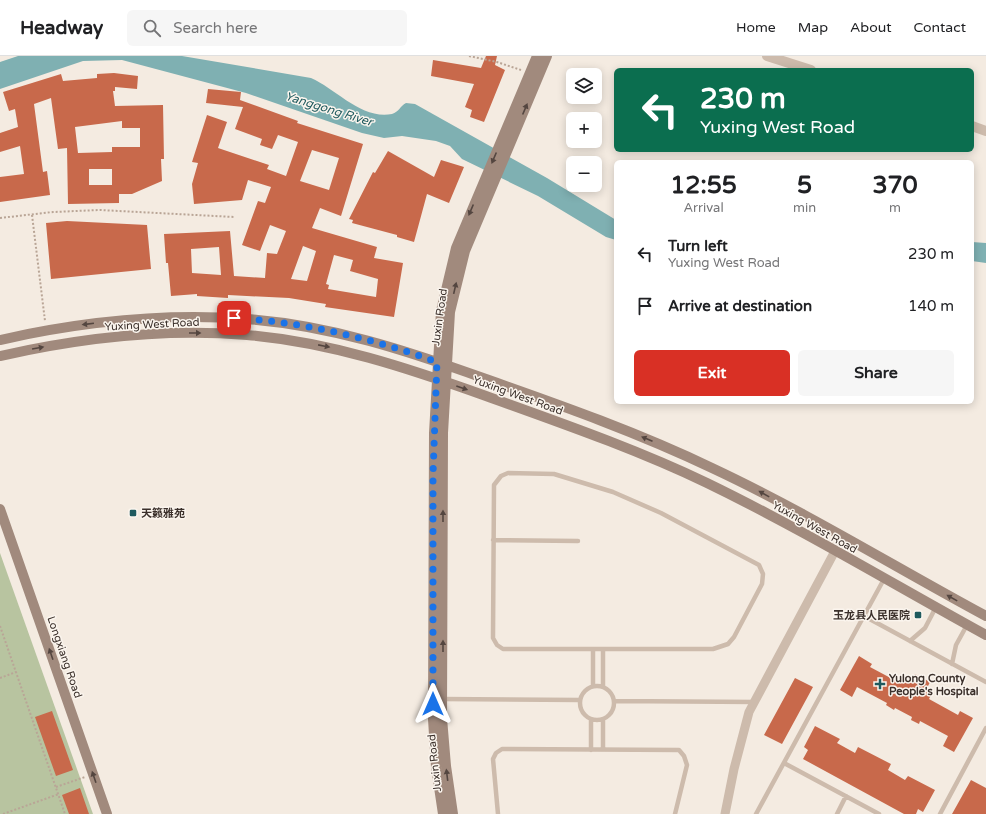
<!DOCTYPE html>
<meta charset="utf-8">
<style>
body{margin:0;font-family:"Varela Round","Noto Sans SC",sans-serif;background:#f6f6f6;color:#202124;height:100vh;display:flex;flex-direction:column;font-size:15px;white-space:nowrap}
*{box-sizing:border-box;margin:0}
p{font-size:13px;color:#757577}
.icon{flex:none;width:22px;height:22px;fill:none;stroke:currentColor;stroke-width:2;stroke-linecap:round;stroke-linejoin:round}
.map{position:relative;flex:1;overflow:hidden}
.side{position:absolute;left:614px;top:104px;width:360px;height:244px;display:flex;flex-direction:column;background:#fff;border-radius:6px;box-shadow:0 2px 10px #0003}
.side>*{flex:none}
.banner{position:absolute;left:614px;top:12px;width:360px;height:84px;border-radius:6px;box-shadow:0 2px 10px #0003;background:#0b6e4f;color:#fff;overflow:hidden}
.tools{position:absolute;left:566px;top:12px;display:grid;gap:8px}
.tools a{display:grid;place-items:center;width:36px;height:36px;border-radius:6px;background:#fff;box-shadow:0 2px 10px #0003;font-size:20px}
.pin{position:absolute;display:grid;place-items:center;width:34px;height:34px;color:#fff;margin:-17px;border-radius:8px;box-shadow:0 2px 6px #0006}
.me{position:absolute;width:44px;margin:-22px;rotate:0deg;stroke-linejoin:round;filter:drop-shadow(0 0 3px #0008)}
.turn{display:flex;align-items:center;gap:14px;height:84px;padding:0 20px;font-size:18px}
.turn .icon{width:52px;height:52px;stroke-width:2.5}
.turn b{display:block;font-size:28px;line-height:34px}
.eta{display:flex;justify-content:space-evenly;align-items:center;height:68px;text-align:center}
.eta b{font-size:24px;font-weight:800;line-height:28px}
.button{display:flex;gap:8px;margin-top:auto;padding:8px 20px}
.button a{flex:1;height:46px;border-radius:6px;background:#d93025;color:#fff;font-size:16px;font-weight:800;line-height:46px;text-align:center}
.button a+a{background:#f6f6f6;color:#202124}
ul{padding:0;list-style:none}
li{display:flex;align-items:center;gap:12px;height:52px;padding:0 20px}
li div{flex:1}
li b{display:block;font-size:15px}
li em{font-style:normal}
header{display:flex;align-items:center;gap:24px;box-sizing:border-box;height:56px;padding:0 20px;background:#fff;border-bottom:1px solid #e0e0e0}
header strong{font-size:19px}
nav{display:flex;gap:22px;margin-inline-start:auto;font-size:14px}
.search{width:280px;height:36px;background:#f6f6f6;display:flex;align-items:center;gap:10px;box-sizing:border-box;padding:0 14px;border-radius:6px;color:#757577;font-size:15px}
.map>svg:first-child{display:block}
.green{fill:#b8c4a0}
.water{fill:#7fb0b2}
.building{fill:#c8694b;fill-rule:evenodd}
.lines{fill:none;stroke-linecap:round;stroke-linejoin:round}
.path{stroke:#b9a596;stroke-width:2;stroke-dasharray:2 2;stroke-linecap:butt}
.service{stroke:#cdbbac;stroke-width:4.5}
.minor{stroke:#cdbbac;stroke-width:9}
.tertiary{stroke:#cdbbac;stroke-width:10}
.secondary{stroke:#a18a7d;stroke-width:10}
.oneway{fill:#544640}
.route{stroke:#1a73e8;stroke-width:7;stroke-dasharray:0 12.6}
.poi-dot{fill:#1f5a5e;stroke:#fbf5ee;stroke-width:1.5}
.labels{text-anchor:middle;stroke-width:3;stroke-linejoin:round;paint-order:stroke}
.street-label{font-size:11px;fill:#3b302b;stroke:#fbf5ee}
.poi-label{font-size:11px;font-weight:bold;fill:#3b302b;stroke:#fbf5ee;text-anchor:start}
.water-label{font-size:12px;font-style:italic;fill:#1f5a5e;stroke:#fbf5ee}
</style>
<header>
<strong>Headway</strong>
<div class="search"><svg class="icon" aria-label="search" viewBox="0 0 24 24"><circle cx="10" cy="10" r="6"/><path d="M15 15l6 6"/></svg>Search here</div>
<nav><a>Home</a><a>Map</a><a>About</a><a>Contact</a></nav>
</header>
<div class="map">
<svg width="986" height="758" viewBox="0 0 986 758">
<rect width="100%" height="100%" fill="#f4ebe1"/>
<path class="green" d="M0 497 93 758H0Z"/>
<path class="water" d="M18 0H182L311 22C336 33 362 64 392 58 399 56 400 50 406 47L415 48 547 122 616 164V184L606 181 538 140 462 103 450 90 436 85 402 80 384 82 362 77 246 37 122 4 83 5 0 33V6Z
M972 186 986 187V207L972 205Z"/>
<path class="building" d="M486 0H497L495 9 505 14 484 66 470 61 472 54 465 51 474 28 431 20 433 4 481 12Z
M114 17 138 20 137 33 115 31V35H113L115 50 163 49 164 103H161L162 125 132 138H119V147L68 148 67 92 58 93 51 42 34 48 43 116 47 115 50 139 0 146V121L24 118 20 90 0 96V77L18 71 15 53 9 55 3 36 61 18 63 25 97 22V18ZM122 65V72H140V91H112V96L78 97 75 71ZM89 113H112V129H89Z
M208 33 241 36 240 44 298 65 297 67 363 88 341 160 320 152 312 172 377 191 374 202 403 207 394 261 325 251 326 248 289 242 228 239V242L197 240V238L171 240 168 207H166L164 178 230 175 234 220 265 222 267 197 277 198 286 175 270 169 260 195 242 189 258 145 265 147 271 131 248 124 242 144 194 148 192 128 198 107 192 106 207 59 227 66 218 92 269 109 267 113 286 120 298 86 278 79 272 93 260 89 262 83 235 73 243 51 206 47ZM312 94 339 102 329 134 300 125ZM303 190 316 195 307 225 291 223ZM219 191 221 219 192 217 191 193ZM334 199 353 204 350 215 378 223 376 241 328 233 329 229 326 228Z
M388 95 434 121 441 104 464 111 449 147 427 138 414 186 397 181V179L352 167 353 164 349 163 373 116 375 117Z
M67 165 147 169 151 213 51 223 46 167Z
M859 600 872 608 870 611 900 627 904 619 912 624 915 618 930 626 927 632 933 635 929 643 958 659 960 655 973 662 954 696 943 690 948 680 920 665 919 668 911 664 912 661 895 652 894 654 886 649 887 647 857 631 852 641 840 634Z
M795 622 813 631 782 688 764 679Z
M52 655 73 714 56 720 35 661Z
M815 670 840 683 837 687 855 697 858 691 891 708 888 714 905 724 908 720 935 734 923 756 918 753 916 758H904L803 703 808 694 804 691Z
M971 724 986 732V758H952Z
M80 732 89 758H69L62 739Z"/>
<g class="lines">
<path class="path" d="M469 0 497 6 521 14
M32 159 45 265
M0 162 53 156 100 154 234 161
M0 570 65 758
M0 622 16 616
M56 731 85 721
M3 758 59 738"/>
<path class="service" d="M508 417 554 418 613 436 661 457 759 509 763 518 762 528 734 581 728 588 713 593H503L497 589 493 582 494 429 501 420Z
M493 484 578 485
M864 560 986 626
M910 585 925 572 936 551
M603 593V630
M952 608 956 589 967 569
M580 647a17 17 0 1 1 34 0a17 17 0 1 1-34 0Z
M593 630V593
M442 643 580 644
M614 645 755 646
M603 693V663
M591 694V663
M784 707 879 758
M498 758 493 703 496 697 502 693 679 694 684 700 687 709 675 758
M756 758 884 523
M837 758 846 740
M940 758 986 672"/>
<path class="minor" d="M725 758 734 713 749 656 835 495"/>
<path class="tertiary" d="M767 0 811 14
M972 70 986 75"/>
<path class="secondary" d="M0 284C80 266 164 257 246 263 330 269 408 295 486 323 563 350 639 377 712 412 806 456 895 511 986 560
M0 300C80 282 165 272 247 279 330 286 408 312 486 340 561 367 636 393 707 427 802 473 893 528 986 579
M0 453 107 758
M443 758 436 711 433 663 434 377 441 255 456 192 537 0
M453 758 446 710 442 662 443 377 450 256 465 195 547 0"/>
</g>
<defs><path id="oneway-solid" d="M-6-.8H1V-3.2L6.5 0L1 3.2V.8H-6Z"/></defs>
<g class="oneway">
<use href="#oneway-solid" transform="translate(525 53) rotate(-67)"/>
<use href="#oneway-solid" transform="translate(494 102) rotate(113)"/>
<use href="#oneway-solid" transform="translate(471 154) rotate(113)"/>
<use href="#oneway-solid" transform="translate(455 232) rotate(-77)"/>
<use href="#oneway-solid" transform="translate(88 268) rotate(173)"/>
<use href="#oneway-solid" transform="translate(195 277)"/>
<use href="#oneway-solid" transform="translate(324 290) rotate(11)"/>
<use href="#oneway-solid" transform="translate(38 292) rotate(-10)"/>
<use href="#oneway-solid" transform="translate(462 332) rotate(19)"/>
<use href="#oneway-solid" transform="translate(647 383) rotate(-157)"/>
<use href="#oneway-solid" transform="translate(764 438) rotate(-151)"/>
<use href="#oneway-solid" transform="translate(443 460) rotate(-90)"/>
<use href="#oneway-solid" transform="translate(952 542) rotate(-151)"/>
<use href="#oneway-solid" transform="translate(443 590) rotate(-90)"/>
<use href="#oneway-solid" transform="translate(51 598) rotate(-109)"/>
<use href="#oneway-solid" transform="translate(447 719) rotate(-97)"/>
<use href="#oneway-solid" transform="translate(94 721) rotate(-109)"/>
</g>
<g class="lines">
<path class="route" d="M234 262C303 266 371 282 437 306L433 419V648"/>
</g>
<g class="poi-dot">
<rect x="129" y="453" width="8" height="8" rx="2"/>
<rect x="914" y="555" width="8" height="8" rx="2"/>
<path d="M878 622h4v4h4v4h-4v4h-4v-4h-4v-4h4z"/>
</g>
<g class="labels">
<g class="street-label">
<text transform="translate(439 261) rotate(-82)" y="4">Juxin Road</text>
<text transform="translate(152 268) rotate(-3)" y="4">Yuxing West Road</text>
<text transform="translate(518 339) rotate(20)" y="4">Yuxing West Road</text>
<text transform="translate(815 471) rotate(29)" y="4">Yuxing West Road</text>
<text transform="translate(65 601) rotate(71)" y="4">Longxiang Road</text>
<text transform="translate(434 707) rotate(-96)" y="4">Juxin Road</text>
</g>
<g class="poi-label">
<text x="141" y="461">天籁雅苑</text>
<text x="910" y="563" text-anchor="end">玉龙县人民医院</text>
<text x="889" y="626">Yulong County<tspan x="889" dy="13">People's Hospital</tspan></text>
</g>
<g class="water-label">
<text transform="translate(329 53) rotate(17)" y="4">Yanggong River</text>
</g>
</g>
</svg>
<div class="tools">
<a><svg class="icon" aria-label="layers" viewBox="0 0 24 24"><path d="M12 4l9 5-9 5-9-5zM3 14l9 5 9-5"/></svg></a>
<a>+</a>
<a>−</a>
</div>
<div class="pin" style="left:234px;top:262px;background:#d93025"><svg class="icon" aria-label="arrive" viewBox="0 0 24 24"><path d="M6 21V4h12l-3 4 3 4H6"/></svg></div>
<svg class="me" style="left:433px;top:648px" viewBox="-20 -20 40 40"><path d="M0-17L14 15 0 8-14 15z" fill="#1a73e8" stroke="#fff" stroke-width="4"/></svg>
<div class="banner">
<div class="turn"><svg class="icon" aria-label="left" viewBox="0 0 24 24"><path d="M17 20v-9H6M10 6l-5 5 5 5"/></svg><div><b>230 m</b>Yuxing West Road</div></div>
</div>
<section class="side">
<div class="eta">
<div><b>12:55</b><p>Arrival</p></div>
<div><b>5</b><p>min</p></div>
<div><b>370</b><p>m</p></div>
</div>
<ul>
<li><svg class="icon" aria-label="left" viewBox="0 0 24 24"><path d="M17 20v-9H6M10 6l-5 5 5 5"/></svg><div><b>Turn left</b><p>Yuxing West Road</p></div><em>230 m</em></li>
<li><svg class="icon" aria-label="arrive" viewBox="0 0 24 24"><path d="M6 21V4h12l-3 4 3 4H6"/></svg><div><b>Arrive at destination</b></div><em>140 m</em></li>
</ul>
<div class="button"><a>Exit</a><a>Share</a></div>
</section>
</div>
